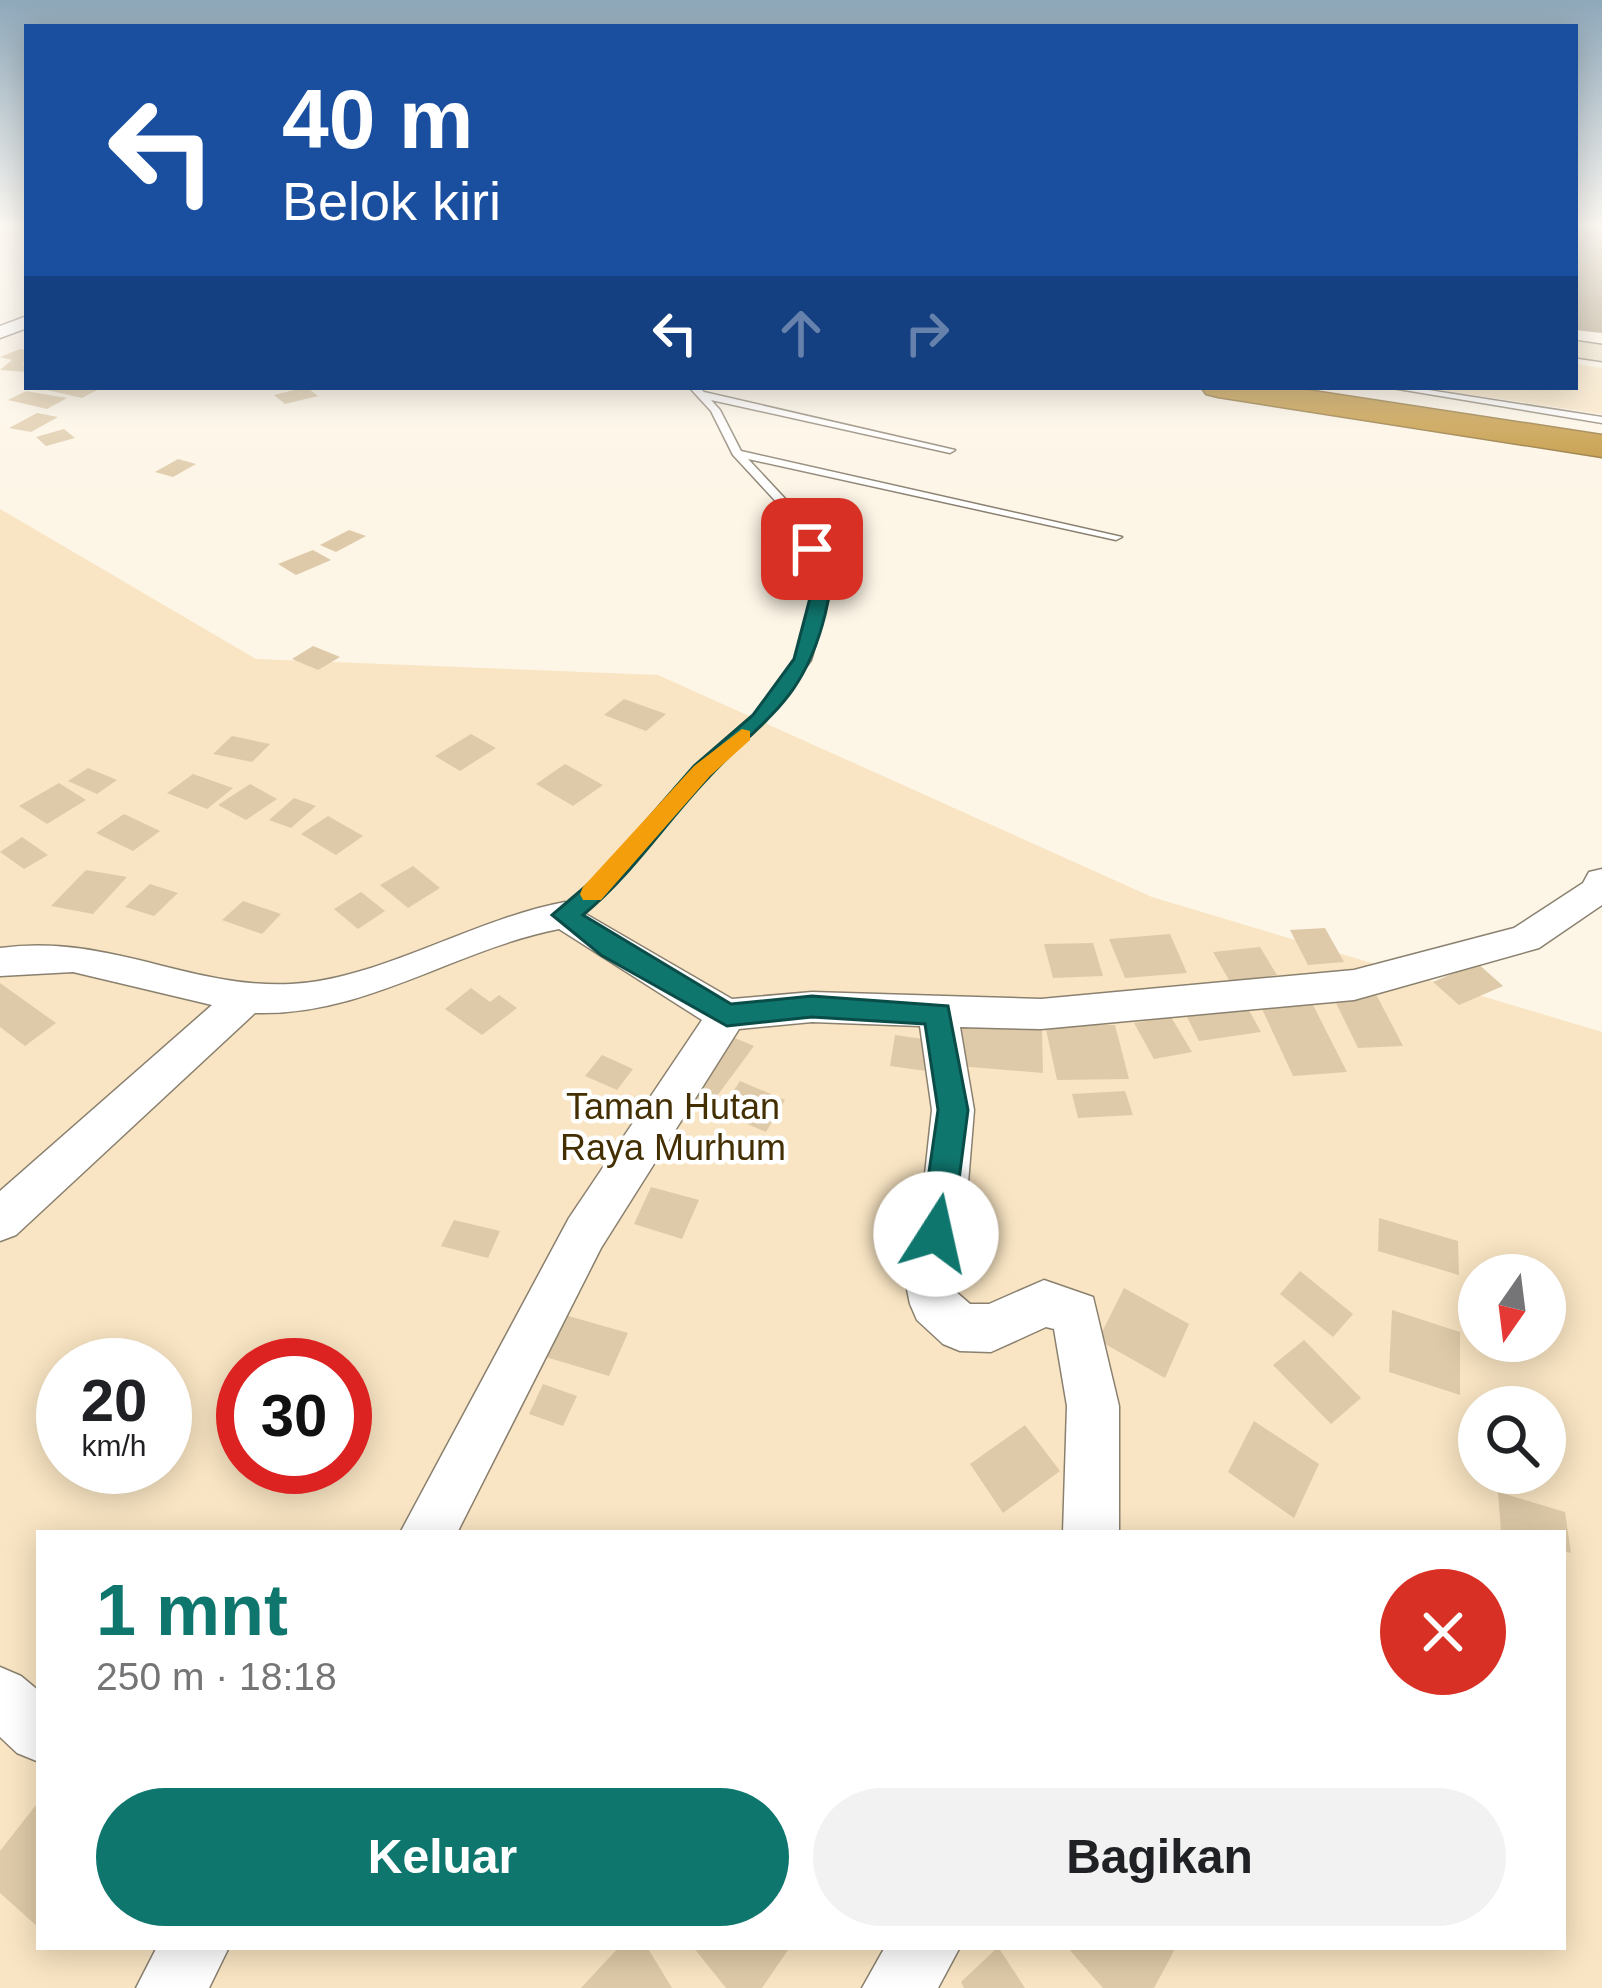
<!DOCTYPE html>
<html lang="id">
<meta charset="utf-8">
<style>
body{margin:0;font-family:Helvetica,sans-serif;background:#f2f2f2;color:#202124;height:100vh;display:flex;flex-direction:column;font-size:45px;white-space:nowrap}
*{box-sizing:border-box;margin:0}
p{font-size:39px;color:#757577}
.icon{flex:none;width:66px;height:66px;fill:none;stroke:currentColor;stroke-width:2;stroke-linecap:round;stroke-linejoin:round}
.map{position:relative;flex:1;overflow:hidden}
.side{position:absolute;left:36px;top:1530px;width:1530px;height:420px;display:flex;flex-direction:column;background:#fff;border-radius:0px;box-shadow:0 6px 30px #0003}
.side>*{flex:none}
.banner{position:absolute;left:24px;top:24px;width:1554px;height:366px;border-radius:0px;box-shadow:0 6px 30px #0003;background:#1a4fa0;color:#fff;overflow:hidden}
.needle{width:78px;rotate:194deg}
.fabs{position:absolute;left:1458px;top:1254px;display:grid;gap:24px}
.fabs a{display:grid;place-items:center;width:108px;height:108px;border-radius:50%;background:#fff;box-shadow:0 6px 30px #0003;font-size:60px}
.speed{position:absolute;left:36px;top:1338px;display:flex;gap:24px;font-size:60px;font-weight:700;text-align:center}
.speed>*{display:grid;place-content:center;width:156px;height:156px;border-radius:50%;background:#fff;box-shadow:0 6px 30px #0003;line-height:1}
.speed small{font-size:30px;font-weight:400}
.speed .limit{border:18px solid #d22;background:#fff;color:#111}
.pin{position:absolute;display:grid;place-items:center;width:102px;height:102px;color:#fff;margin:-51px;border-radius:24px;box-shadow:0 6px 18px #0006}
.me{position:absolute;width:132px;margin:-66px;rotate:10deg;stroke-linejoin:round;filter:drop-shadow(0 0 9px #0008)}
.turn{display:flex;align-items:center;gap:42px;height:252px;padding:0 60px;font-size:54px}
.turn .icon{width:156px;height:156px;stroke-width:2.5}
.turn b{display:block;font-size:84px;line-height:102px}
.lanes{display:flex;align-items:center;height:114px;padding:0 60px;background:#0003;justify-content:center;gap:60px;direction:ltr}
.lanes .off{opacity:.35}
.round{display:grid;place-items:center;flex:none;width:126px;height:126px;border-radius:63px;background:#f2f2f2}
.summary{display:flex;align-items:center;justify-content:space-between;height:204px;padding:0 60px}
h1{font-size:72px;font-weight:800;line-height:90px;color:#0f766e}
.primary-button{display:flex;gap:24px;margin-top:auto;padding:24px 60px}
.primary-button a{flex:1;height:138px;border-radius:72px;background:#0f766e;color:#fff;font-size:48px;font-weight:800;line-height:138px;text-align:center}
.primary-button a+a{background:#f2f2f2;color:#202124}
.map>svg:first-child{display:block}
.green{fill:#f9e5c3;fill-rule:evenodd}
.water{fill:#a79574}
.building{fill:#decaa8}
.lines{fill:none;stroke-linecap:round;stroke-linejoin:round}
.lane-casing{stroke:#8a806f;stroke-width:3}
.street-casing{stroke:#8a806f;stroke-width:3}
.secondary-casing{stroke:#8a806f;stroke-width:3}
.highway-casing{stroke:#8f7032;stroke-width:3}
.lane{fill:#fff;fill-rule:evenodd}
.street{fill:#fff;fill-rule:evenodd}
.secondary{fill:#ecdfc3;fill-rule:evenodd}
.highway{fill:#c09337;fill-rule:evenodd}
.route{fill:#0f766e;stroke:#0a4d48;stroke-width:3}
.slow{fill:#f59e0b}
.labels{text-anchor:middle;stroke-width:9;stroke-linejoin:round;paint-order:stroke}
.park-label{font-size:36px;fill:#432f02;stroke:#fff}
</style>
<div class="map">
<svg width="1602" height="1988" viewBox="0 0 1602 1988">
<rect width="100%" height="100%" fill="#fdf5e6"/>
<path class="green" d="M1575 364 1602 368V414L1419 387H1575Z
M0 509 256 659 658 675 1152 897 1602 1032V1988H0ZM1479 1275H1545V1341H1479ZM63 1365H165V1467H63ZM243 1365H345V1467H243ZM1479 1407H1545V1473H1479ZM39 1533H1563V1947H39Z"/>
<path class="water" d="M1575 223H1602V333L1575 330Z"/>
<path class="building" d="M20 349 27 350V362L22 364 27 365V372L0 370 12 360 0 357Z
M53 387H103L82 398 47 390Z
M306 387 318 396 285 404 274 395Z
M26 391 55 396 67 398 47 409 8 400Z
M37 413 58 417 31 432 9 428Z
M64 429 75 438 46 446 36 437Z
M178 459 196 464 173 477 155 472Z
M349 530 366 536 336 552 320 545Z
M313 550 331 560 296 575 278 564Z
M313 646 340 657 318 670 292 659Z
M624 699 666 714 646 731 604 715Z
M471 734 496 748 460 771 435 756Z
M232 736 270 744 252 762 213 754Z
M565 764 603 785 573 806 536 784Z
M88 768 117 780 97 794 68 781Z
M193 774 233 788 207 809 167 793Z
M59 783 86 800 47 824 19 806Z
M250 784 277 799 246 820 218 805Z
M294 798 316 806 291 828 269 820Z
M124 814 160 831 133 851 96 833Z
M328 816 363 836 336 855 301 834Z
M22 837 48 855 24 869 0 852Z
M413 866 440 888 408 908 380 885Z
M86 870 127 877 93 914 51 906Z
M150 884 178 893 154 916 125 907Z
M361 892 385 911 358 929 334 909Z
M243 901 281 914 262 934 222 920Z
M1325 928 1344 962 1308 965 1290 930Z
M1170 934 1187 973 1125 978 1109 939Z
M1093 943 1103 976 1053 978 1044 944Z
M1260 947 1277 975 1230 982 1213 952Z
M1477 963 1503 986 1459 1005 1433 982Z
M0 983 56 1023 25 1046 0 1027Z
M471 988 490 1002 499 995 517 1008 482 1035 445 1009Z
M1377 996 1403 1046 1358 1048 1334 999Z
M1245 1003 1261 1032 1199 1041 1184 1011Z
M1313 1005 1347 1072 1293 1076 1262 1009Z
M1171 1017 1192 1052 1154 1059 1134 1023Z
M959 1023 1042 1030 1043 1073 959 1066Z
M1045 1025H1115L1129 1079 1057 1080Z
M895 1035 936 1041 933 1072 890 1066Z
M730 1036 754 1046 706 1111 682 1100Z
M602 1055 633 1069 617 1090 585 1076Z
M740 1081 785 1100 766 1132 720 1112Z
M1125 1091 1133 1115 1078 1118 1072 1094Z
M651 1187 699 1200 682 1239 634 1224Z
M1379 1218 1458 1241 1459 1275 1378 1251Z
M454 1220 500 1231 488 1258 441 1246Z
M1300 1271 1353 1314 1333 1337 1280 1294Z
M1124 1288 1189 1324 1165 1378 1098 1340Z
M1392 1310 1460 1332V1395L1389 1372Z
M558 1313 628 1333 609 1376 539 1355Z
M1304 1340 1361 1398 1331 1424 1273 1365Z
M543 1384 577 1396 563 1426 529 1414Z
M1254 1421 1319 1464 1294 1518 1228 1472Z
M1025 1425 1060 1471 1003 1513 970 1464Z
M1498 1492 1565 1512 1571 1553 1563 1551V1533L1501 1532Z
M39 1801V1928L0 1893V1851Z
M619 1947H647L672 1988H581Z
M693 1947H790L762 1988H726Z
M998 1947 1025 1988H964L961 1982Z
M1067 1947H1170L1174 1951 1154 1988H1103Z"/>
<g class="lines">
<g class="lane-casing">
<path id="lane" d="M689 387H699L704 392 955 450 950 453 711 400 720 410 741 451 1122 537 1116 540 748 459 805 520 830 579 828 601 811 660 765 722 707 774 614 885 565 921 557 915 559 911 602 877 697 768 755 716 797 660 816 601 818 579 794 521 733 455 711 411Z
M1386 387H1409L1602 417V423Z"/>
</g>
<g class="street-casing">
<path id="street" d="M27 316V328L0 338V326Z
M1602 869V905L1539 948 1354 1000 1041 1029 960 1027 974 1110 968 1183 951 1270 955 1291 970 1304H989L1044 1280 1093 1297 1119 1406V1533H1063L1067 1406 1054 1329 1046 1327 991 1352 960 1351 943 1344 917 1320 910 1304 903 1270 924 1183 932 1110 920 1026 812 1022 739 1029 601 1248 457 1533H400L569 1218 702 1020 559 929C453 950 366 1016 255 1013L16 1235 0 1241V1191L212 1005 73 972 0 976V948C108 933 190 989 291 984 379 980 473 919 565 902L732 999 812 992 1041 999 1354 970 1514 928 1583 883 1589 872Z
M0 1667 21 1676 39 1691V1762L17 1753 0 1737Z
M157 1947H229L209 1988H136Z
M885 1947H960L938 1988H862Z"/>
</g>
<g class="secondary-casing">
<path id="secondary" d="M1575 341 1602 345V361L1575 357Z"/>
</g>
<g class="highway-casing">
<path id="highway" d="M1201 387H1287L1602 435V457L1218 397 1206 394Z"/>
</g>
<use href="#lane" class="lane"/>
<use href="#street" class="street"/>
<use href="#secondary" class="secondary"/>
<use href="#highway" class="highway"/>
</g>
<linearGradient id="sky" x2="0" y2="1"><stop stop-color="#8ea8ba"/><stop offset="0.45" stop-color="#fefaf4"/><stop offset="1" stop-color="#fefaf4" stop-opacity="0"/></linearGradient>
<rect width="1602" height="501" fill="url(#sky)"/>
<path class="route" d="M805 546H818C835 576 832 583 825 615 803 703 764 717 708 778 665 823 632 875 583 915L731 1004 812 996 948 1006 968 1110 952 1234 947 1245 936 1249 925 1245 920 1234 938 1110 925 1024 812 1017 727 1026 601 955 552 915 599 875 694 766 753 715 794 659 815 579Z"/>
<path class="slow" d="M742 729 750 731V740L710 776 601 900H583L580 894 583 887 694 766Z"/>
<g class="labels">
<g class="park-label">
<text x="673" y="1119">Taman Hutan<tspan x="673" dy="41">Raya Murhum</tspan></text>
</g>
</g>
</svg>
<div class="fabs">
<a><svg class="needle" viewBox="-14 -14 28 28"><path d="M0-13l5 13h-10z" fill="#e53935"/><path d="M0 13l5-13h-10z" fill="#757577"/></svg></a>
<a><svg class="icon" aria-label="search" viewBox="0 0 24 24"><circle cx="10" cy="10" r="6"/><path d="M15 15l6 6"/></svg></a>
</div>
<div class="speed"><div>20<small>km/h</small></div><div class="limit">30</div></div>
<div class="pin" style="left:812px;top:549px;background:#d93025"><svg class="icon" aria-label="arrive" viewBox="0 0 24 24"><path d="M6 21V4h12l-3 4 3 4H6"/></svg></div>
<svg class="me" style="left:936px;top:1234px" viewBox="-20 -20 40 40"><circle r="19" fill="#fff"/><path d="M0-13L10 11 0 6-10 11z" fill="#0f766e"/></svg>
<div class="banner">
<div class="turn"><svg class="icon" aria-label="left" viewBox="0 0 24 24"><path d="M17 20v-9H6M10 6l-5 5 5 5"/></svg><div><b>40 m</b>Belok kiri</div></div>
<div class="lanes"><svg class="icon" aria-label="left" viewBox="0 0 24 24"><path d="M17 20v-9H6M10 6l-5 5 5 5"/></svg><svg class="icon off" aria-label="ahead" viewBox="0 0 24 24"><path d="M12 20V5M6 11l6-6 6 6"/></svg><svg class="icon off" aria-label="right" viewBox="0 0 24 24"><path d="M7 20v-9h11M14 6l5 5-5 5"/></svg></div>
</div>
<section class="side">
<div class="summary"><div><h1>1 mnt</h1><p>250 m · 18:18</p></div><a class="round" style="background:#d93025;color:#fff"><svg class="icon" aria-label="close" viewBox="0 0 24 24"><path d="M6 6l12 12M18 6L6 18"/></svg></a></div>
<div class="primary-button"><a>Keluar</a><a>Bagikan</a></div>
</section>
</div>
